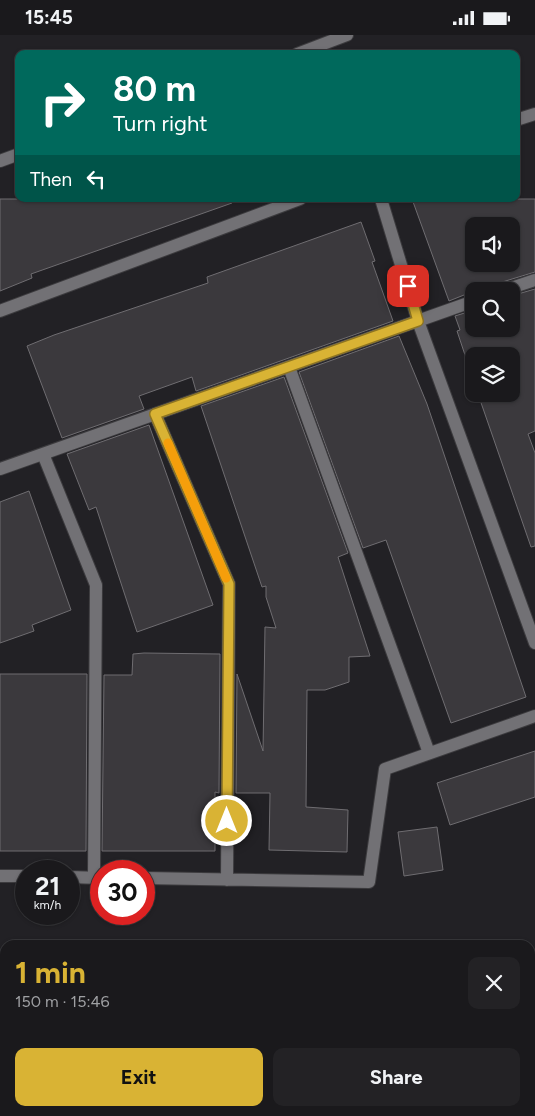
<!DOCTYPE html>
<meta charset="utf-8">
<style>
body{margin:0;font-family:Figtree,sans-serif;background:#232225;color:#f1f3f6;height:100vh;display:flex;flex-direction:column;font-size:19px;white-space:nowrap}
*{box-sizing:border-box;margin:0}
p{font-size:16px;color:#9fa0a3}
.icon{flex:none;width:28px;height:28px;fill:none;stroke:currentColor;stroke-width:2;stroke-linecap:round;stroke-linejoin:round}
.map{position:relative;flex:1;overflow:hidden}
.sheet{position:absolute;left:0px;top:905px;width:535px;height:176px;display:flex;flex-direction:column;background:#1a191c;border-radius:15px 15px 0 0;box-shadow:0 1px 4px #0004,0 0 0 1px #38383b}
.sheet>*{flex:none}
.guide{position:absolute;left:15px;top:15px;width:505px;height:152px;border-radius:10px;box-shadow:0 1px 4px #0004,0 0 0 1px #38383b;background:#00695c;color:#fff;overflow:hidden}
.fabs{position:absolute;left:465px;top:182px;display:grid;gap:10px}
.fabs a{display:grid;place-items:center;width:55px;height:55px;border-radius:10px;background:#1a191c;box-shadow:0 1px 4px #0004,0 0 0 1px #38383b;font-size:25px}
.speed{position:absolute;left:15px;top:825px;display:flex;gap:10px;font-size:25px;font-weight:700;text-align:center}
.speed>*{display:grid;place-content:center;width:65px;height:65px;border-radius:50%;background:#1a191c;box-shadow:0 1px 4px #0004,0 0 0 1px #38383b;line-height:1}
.speed small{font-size:12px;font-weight:400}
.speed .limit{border:8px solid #d22;background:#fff;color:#111}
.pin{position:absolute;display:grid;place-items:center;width:42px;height:42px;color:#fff;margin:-21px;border-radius:10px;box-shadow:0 2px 8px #0006}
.me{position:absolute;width:55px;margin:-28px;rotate:0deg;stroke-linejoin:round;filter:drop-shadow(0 0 4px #0008)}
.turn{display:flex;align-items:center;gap:18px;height:105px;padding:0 15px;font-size:22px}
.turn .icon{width:65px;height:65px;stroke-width:2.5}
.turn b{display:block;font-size:35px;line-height:42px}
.then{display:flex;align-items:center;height:48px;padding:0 15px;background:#0003;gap:10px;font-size:19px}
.round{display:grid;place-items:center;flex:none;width:52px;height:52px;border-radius:10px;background:#232225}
.headline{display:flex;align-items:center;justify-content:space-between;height:85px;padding:0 15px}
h1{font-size:30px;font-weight:700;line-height:38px;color:#d9b334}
.button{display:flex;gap:10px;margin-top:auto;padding:10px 15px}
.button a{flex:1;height:58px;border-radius:10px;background:#d9b334;color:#111;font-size:20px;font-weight:700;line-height:58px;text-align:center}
.button a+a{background:#232225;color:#f1f3f6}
.status{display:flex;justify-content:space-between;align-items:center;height:35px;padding:0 25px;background:#1a191c;direction:ltr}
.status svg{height:14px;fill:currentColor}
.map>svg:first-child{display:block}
.building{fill:#3b393d;stroke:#6f6d71;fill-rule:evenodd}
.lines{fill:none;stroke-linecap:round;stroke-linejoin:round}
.minor-casing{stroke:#3c3b3e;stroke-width:14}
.minor{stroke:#727175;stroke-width:12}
.route-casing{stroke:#8d7422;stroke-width:12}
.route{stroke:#d9b334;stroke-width:9}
.slow{stroke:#f59e0b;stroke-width:9}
</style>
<div class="status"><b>15:45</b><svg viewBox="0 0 49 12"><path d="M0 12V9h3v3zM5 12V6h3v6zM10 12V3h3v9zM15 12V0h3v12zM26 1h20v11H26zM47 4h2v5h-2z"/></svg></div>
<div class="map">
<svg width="535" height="1081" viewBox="0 0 535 1081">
<rect width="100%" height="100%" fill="#222125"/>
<path class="building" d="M0 164H231L232 168 31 239 32 243 0 256Z
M412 164H535V237L499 248 494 256H474L449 266ZM474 191H511V229H474Z
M361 187 375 226 372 227 393 286 196 356 192 342 139 361 144 374 62 403 27 311 54 300 208 248 207 242Z
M535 254V396L528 399 535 418V511L531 512 478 359H511V321H474V347L457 296 460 295 455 281 474 275V294H511V261Z
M399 301 427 369 526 662 451 688 386 505 363 513 299 337Z
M284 342 348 518 338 522 370 621 349 622V647L325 655H307L306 772 348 775 347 817 269 815 270 758H236L237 639 263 716 265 592 276 593 266 562V551L262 552 201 371Z
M149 390 213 570 137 597 96 472 89 475 67 419Z
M29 456 71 575 32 590 34 596 0 608V467Z
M144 618 220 619 219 758 215 757V816H102L104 640H132L133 619Z
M0 639H87L86 816H0Z
M535 716V762L450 790 437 748Z
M437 792 443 835 404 841 398 797Z"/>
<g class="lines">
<g class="minor-casing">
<path id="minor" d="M297 19 347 0
M516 85 535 79
M0 126 19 119
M381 164 418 286 535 608
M502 256 535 245
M0 276 300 164
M289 332 429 718
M155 379 229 549 227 845
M43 419 96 550 94 842
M0 434 474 266
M0 841H26
M69 842 101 843
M144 843 369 847 385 734 535 681
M0 943H5
M71 1076 73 1081
M217 1076 219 1081
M361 1076 363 1081"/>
</g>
<use href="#minor" class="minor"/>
</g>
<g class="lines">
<g class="route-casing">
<path id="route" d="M227 786 229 549 155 379 418 286 408 251"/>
</g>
<use href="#route" class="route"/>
<path class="slow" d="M168 408 226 543"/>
</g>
</svg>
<div class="fabs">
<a><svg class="icon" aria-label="sound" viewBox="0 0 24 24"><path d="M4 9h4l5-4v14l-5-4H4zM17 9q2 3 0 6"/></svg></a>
<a><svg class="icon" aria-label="search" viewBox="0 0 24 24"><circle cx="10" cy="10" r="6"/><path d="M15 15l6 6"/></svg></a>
<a><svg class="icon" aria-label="layers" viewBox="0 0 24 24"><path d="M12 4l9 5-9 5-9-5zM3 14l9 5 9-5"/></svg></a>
</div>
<div class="speed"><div>21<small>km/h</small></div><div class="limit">30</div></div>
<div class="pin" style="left:408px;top:251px;background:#d93025"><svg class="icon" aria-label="arrive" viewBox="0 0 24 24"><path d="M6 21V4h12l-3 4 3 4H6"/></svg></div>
<svg class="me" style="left:227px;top:786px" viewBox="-20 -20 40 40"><circle r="17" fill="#d9b334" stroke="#fff" stroke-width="3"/><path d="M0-11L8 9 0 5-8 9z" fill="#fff"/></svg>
<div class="guide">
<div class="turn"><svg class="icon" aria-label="right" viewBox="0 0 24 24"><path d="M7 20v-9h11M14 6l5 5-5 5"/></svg><div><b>80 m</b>Turn right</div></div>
<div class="then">Then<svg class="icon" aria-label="left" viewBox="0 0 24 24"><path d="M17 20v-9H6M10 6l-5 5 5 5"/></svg></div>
</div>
<section class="sheet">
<div class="headline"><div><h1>1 min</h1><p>150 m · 15:46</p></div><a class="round"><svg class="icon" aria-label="close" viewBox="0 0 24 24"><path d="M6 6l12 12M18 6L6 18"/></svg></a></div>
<div class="button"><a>Exit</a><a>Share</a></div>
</section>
</div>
